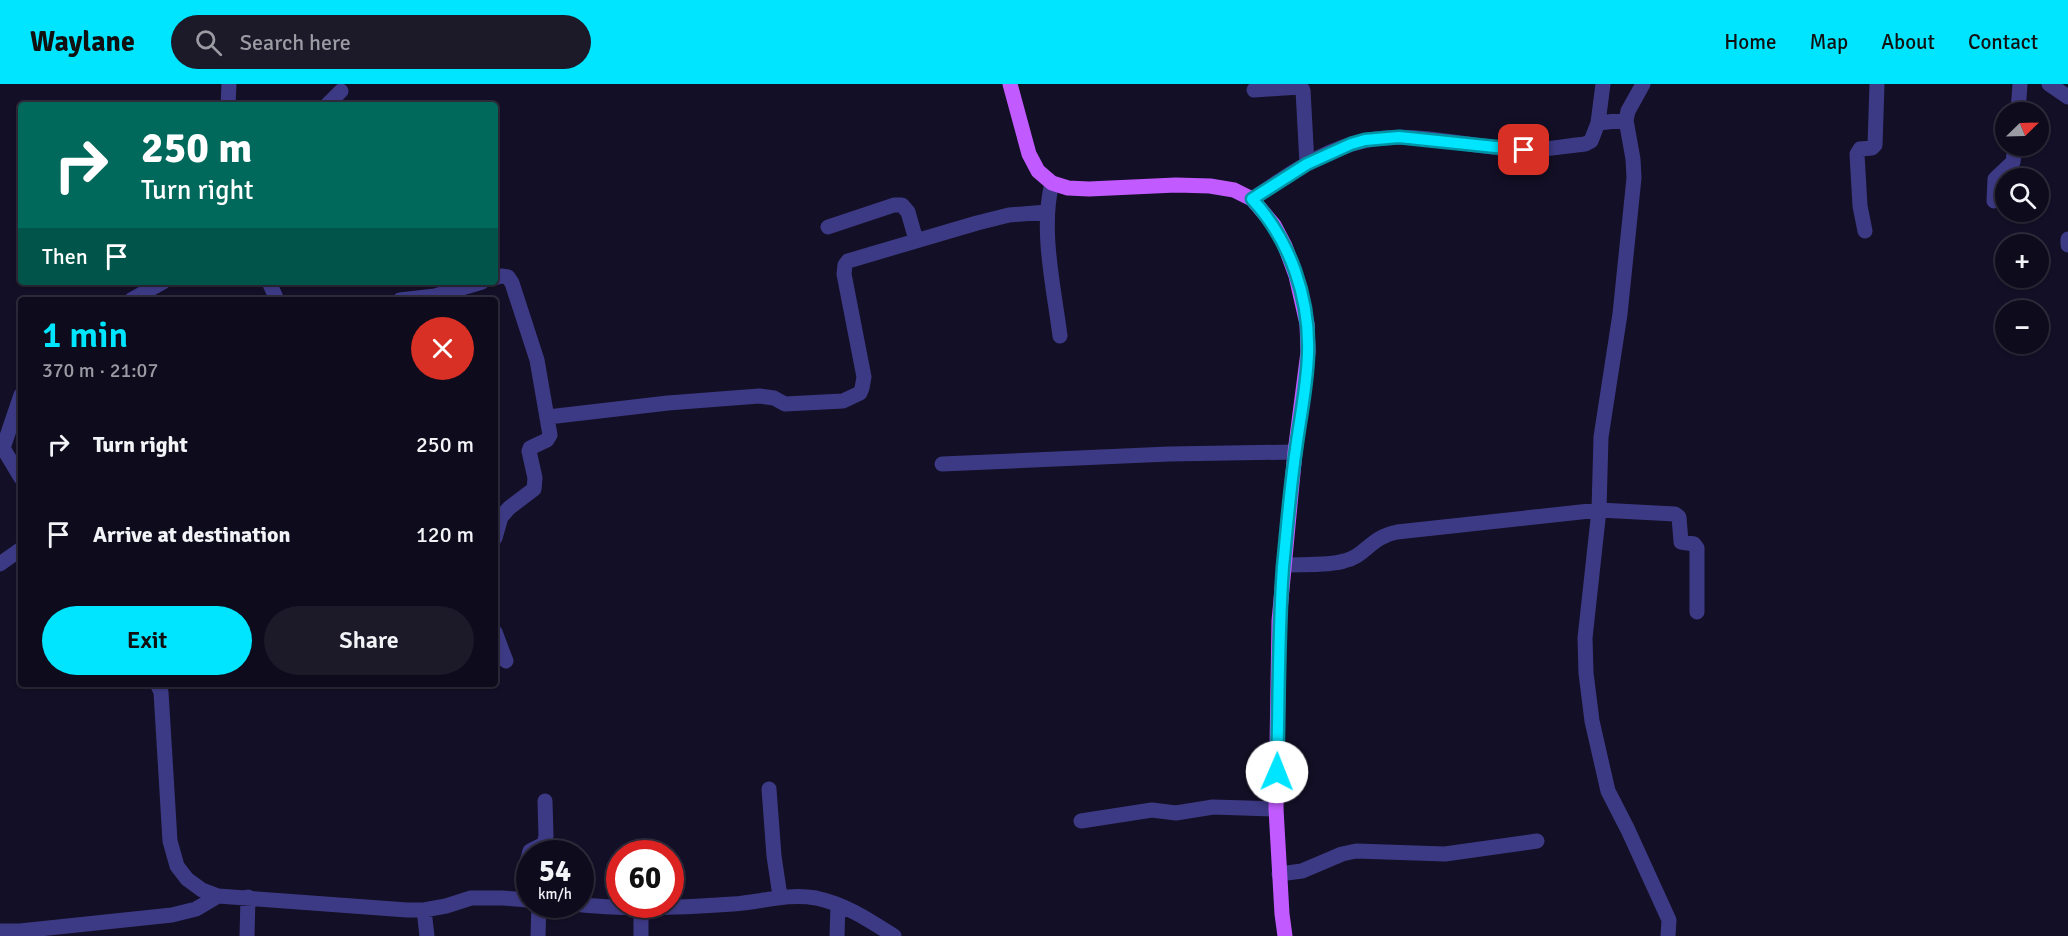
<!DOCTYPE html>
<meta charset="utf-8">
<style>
body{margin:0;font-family:Signika,sans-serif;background:#1c1929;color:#f1f3f6;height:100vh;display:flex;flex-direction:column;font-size:22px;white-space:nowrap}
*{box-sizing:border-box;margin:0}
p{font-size:20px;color:#9b9ba3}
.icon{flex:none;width:33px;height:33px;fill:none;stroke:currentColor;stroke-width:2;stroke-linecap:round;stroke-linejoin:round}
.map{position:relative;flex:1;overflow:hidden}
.details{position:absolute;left:18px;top:213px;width:480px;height:390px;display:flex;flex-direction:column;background:#0e0b1c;border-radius:6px;box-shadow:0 2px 4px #0004,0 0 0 2px #2e2b3b}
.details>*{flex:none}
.top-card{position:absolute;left:18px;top:18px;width:480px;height:183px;border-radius:6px;box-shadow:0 2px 4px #0004,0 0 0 2px #2e2b3b;background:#00695c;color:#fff;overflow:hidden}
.needle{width:39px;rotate:67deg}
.fabs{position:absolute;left:1995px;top:18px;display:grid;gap:12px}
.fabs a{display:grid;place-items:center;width:54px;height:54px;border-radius:50%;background:#0e0b1c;box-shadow:0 2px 4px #0004,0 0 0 2px #2e2b3b;font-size:30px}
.speed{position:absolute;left:516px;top:756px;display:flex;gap:12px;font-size:30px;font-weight:700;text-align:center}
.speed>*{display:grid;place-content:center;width:78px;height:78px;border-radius:50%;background:#0e0b1c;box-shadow:0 2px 4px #0004,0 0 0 2px #2e2b3b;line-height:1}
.speed small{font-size:15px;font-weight:400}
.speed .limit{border:9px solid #d22;background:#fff;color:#111}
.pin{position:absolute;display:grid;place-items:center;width:51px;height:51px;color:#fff;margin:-26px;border-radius:12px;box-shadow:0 3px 9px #0006}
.me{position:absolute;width:66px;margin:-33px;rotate:1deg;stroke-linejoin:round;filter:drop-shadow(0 0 4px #0008)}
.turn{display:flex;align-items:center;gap:21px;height:126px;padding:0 24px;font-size:27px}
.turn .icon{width:78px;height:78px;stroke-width:2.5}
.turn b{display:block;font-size:42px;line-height:51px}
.then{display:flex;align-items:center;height:57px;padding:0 24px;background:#0003;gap:12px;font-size:22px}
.round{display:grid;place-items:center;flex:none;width:63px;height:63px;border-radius:32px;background:#1c1929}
.overview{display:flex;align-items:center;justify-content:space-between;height:102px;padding:0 24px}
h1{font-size:36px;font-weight:600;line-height:45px;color:#00e5ff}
.button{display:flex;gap:12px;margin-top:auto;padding:12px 24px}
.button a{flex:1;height:69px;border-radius:36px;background:#00e5ff;color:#111;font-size:24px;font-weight:600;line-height:69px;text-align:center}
.button a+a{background:#1c1929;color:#f1f3f6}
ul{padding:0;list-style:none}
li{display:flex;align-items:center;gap:18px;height:90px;padding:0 24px}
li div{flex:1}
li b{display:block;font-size:22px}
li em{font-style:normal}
header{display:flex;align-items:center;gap:36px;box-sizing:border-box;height:84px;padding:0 30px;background:#00e5ff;color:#111}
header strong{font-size:28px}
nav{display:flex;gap:33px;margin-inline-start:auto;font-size:21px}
.search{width:420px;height:54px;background:#1c1929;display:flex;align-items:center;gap:15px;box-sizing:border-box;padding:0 21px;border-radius:33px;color:#9b9ba3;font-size:22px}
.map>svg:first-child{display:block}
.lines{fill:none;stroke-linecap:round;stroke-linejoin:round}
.minor{stroke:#3d3a85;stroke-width:15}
.major{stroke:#c25bff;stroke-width:15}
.route-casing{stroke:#0095a6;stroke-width:15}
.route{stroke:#00e5ff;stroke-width:10}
</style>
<header>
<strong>Waylane</strong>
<div class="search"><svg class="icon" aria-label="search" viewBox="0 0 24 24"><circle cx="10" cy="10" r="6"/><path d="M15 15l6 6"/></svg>Search here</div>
<nav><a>Home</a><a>Map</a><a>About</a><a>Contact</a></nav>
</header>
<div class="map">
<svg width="2068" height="852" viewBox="0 0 2068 852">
<rect width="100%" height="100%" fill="#130f26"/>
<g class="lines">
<path class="minor" d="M1643 0 1628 27 1626 36 1633 75 1634 94 1620 230 1601 353 1599 426 1585 554 1586 589 1592 637 1608 707 1628 746 1669 836 1668 852
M2049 0 2068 13
M1254 6 1299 3 1303 6 1307 80
M228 21 229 0
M327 21 341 7
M2018 28 2020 0
M1598 39 1603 0
M1052 99C1040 146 1054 204 1060 252
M1252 115C1284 94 1315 71 1352 60 1407 43 1465 63 1521 66 1541 67 1564 62 1585 60L1591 57 1598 39 1626 36
M1994 117 1995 95 2013 78 2015 62
M828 143 894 121H902L908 128 916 156
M1865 147 1860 122 1857 70 1860 65 1872 64 1875 61 1877 0
M2068 155V161
M495 194 501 192 508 193 512 199 537 276 550 351 547 356 530 364 529 367 535 394 534 405 509 424 501 433 495 454
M269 198 277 216
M131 216 163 198
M400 216 435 212 482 198
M548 333 668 319 759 312 774 314 785 320 843 317 860 309 862 304 864 293 844 190 845 181 848 177 977 139 1009 131 1047 128
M0 361 3 364 21 311
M3 364 21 394
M942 380 1169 370 1295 368
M0 480 21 465
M1284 481C1302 480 1327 482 1344 477 1365 473 1370 453 1397 448L1599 426 1675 430 1679 433 1681 458 1694 460 1697 464V528
M495 548 506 577
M157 600 161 608 170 757 177 782 187 795 202 806 218 812 407 826H424L446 822 471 814H502L530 816
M769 705 774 772 780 812
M1081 737 1152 726 1176 729 1213 723 1276 725
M1279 790 1302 787 1342 770 1356 767 1445 770 1537 757
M525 816 526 782 530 767 544 760 546 752 545 717
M572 820C626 826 679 824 733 820 762 818 787 809 816 814 845 820 869 836 894 852
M641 825V852
M424 826 427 852
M0 847H20L172 831 196 825 218 812
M247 852 248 813
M538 852 539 820
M837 852 838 821"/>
<path class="major" d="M1010 0 1029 70 1038 87 1052 99 1068 104 1089 105 1176 101 1210 102 1234 106 1252 115 1274 141 1285 162 1296 192 1307 240 1308 268 1295 368 1279 537 1276 725 1282 830 1285 852"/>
</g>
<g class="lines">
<g class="route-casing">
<path id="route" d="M1277 688C1279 620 1278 552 1283 483 1287 444 1290 404 1296 365 1300 334 1307 302 1308 270 1310 214 1290 156 1252 115L1307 80 1351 60 1365 56 1399 53 1524 66"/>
</g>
<use href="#route" class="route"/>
</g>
</svg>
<div class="fabs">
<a><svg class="needle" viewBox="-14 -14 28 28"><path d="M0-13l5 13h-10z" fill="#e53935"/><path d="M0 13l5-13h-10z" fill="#9b9ba3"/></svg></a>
<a><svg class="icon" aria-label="search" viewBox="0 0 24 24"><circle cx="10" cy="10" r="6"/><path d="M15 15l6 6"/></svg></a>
<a>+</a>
<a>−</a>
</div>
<div class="speed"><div>54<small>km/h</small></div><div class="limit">60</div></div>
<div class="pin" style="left:1524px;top:66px;background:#d93025"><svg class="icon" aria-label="arrive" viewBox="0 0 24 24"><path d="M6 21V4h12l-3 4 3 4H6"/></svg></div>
<svg class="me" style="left:1277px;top:688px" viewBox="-20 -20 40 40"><circle r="19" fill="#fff"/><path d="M0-13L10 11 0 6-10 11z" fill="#00e5ff"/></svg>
<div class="top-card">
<div class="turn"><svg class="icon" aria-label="right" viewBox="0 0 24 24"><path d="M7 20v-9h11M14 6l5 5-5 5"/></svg><div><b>250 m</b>Turn right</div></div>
<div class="then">Then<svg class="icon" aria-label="arrive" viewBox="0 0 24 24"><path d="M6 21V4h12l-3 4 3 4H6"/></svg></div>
</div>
<section class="details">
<div class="overview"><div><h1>1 min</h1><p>370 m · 21:07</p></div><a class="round" style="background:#d93025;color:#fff"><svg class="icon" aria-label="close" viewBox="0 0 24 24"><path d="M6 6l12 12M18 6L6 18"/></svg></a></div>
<ul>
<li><svg class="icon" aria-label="right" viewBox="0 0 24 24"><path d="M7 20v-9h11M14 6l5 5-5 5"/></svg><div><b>Turn right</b></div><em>250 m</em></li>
<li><svg class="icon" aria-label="arrive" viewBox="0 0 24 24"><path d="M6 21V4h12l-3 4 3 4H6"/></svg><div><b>Arrive at destination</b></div><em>120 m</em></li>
</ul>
<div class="button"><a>Exit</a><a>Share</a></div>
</section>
</div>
